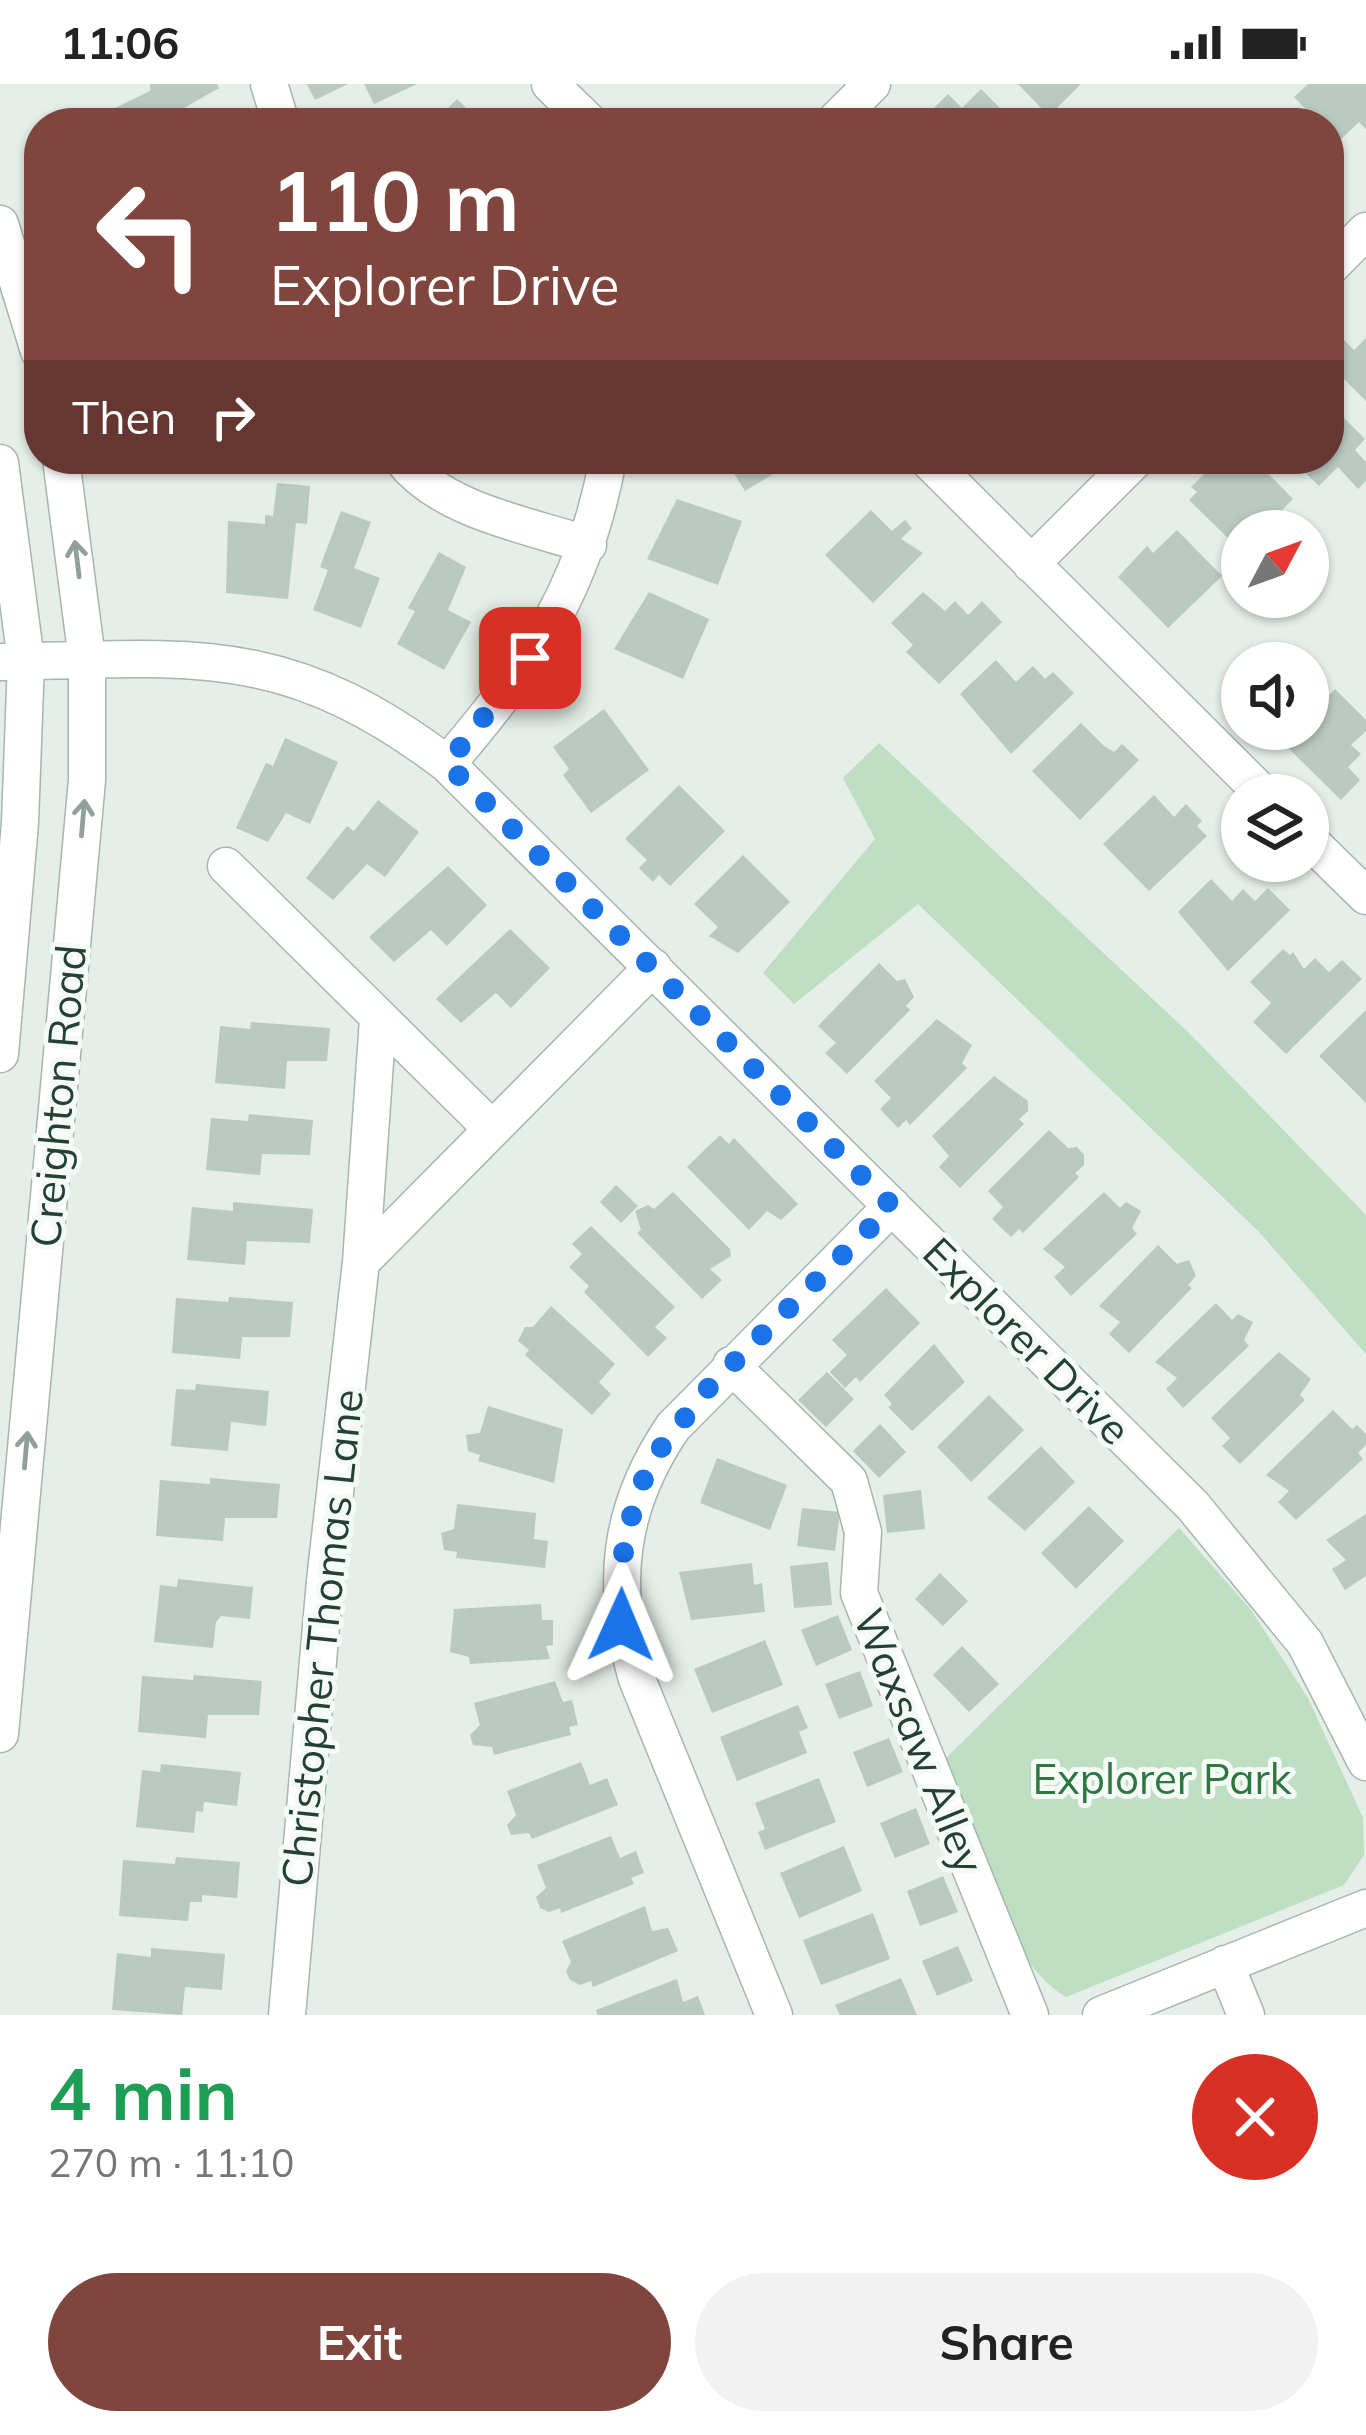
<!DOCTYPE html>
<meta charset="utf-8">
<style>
body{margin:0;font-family:Mulish,sans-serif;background:#f2f2f2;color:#222;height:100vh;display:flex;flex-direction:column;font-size:45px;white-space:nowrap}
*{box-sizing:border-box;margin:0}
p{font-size:39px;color:#767676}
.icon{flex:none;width:66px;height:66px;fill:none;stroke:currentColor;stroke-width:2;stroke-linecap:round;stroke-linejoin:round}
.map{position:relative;height:1931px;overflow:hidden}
.drawer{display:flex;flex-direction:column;background:#fff;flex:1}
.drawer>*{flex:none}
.hud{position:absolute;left:24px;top:24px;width:1320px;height:366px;border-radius:48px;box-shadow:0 3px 9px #0004;background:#80453d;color:#fff;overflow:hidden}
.needle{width:78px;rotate:49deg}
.fabs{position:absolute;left:1221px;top:426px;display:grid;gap:24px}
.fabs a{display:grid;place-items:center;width:108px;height:108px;border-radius:50%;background:#fff;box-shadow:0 3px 9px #0004;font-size:60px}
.pin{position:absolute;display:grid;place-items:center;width:102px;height:102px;color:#fff;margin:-51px;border-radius:24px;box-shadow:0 6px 18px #0006}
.me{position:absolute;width:132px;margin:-66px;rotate:1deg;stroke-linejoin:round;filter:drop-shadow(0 0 9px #0008)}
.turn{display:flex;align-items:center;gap:42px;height:252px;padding:0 48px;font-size:54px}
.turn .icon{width:156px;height:156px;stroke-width:2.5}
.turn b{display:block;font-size:84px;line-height:102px}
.then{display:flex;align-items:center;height:114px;padding:0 48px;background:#0003;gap:24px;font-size:45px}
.round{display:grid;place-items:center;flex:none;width:126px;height:126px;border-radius:63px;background:#f2f2f2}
.head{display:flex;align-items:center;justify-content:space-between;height:204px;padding:0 48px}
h1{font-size:72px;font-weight:700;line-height:90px;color:#1e9e55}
.action{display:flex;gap:24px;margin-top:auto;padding:24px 48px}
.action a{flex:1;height:138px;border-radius:72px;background:#80453d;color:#fff;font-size:48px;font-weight:700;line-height:138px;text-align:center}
.action a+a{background:#f2f2f2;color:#222}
.status{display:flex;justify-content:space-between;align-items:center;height:84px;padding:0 60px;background:#fff;direction:ltr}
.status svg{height:33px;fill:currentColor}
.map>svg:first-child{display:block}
.green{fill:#bedfc2}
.building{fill:#bac9c1}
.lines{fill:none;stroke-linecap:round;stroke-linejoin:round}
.minor-casing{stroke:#a7b6af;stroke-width:39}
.minor{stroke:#fff;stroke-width:36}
.oneway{stroke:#91a09a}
.route{stroke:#1a73e8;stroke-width:21;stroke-dasharray:0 37.8}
.labels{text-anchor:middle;stroke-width:10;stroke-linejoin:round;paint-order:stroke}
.street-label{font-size:42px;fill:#234035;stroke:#f5faf7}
.park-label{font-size:42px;fill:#2d7741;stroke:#f5faf7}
</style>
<div class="status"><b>11:06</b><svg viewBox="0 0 49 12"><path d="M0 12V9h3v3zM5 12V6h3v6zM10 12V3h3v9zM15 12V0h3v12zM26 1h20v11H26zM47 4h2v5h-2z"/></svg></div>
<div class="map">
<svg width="1366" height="1931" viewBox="0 0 1366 1931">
<rect width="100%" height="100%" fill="#e5eee9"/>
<path class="green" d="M879 659 1189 949 1366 1131V1270L1259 1148 918 820 794 920 763 889 875 755 843 694Z
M1179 1444 1251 1526 1308 1614 1363 1734 1364 1771 1344 1801 1066 1913C1004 1878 968 1746 940 1680Z"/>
<path class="building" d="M150 0H217L219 4 177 28 182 39H122L115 24 150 7Z
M307 0H348L315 16Z
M364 0H417L374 20Z
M1018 0H1081L1049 32Z
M1308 0H1366V45L1359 38 1338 58 1329 49V39H1319L1294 13Z
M981 5 1015 39H936L927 31 948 10 962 24Z
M457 15 481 39H433Z
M1341 253 1354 266 1366 254V317L1329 280V265Z
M1329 319 1365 355 1355 366 1366 378V397L1358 405 1338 383 1319 402 1291 375H1329Z
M476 375H535L533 387Z
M725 375H798L745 407Z
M1016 375H1061L1045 390 1031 376 1025 383Z
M1244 375H1254L1293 415 1261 447H1242V468L1189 416 1197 408 1191 403 1217 377 1230 390Z
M277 399 310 402 307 440 296 439 288 515 226 509 228 437 265 440V431L273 432Z
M677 415 742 437 718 501 647 475Z
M871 426 892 447 905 436 912 444 901 455 923 469 873 519 825 471Z
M341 427 371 438 354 484 380 494 361 544 313 526 328 486 320 483Z
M1177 446 1222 492 1168 544 1118 493 1147 462 1153 469Z
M439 468 466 483 448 526 471 538 444 586 397 560 415 527 408 524Z
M649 508 709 535 683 595 614 565Z
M923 508 945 527 955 517 968 531 982 517 1002 538 939 600 906 568 913 561 891 539Z
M996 576 1016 598 1033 582 1045 595 1053 588 1074 609 1011 670 960 610Z
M1335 605 1366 636V647L1351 661 1361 670 1348 683 1360 696 1341 716 1278 654 1287 645H1308V624L1315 626Z
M604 625 649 686 591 729 563 691 569 685 553 663Z
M1081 639 1104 662 1114 668 1122 660 1139 676 1080 736 1032 687Z
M285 654 338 678 310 740 286 729 268 758 236 744 266 679 273 682Z
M679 701 725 747 670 802 659 791 653 798 639 784 647 776 625 755Z
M1154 711 1174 733 1186 720 1202 737 1197 742 1207 752 1149 807 1103 760Z
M378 716 419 748 385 793 367 780 333 816 306 794 347 742 354 747Z
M743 771 790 818 738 869 709 852 718 843 694 820Z
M448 782 487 821 447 862 431 846 394 878 369 853Z
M1211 795 1232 817 1243 805 1255 817 1268 804 1290 826 1228 887 1178 828Z
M510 845 550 884 511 924 496 909 461 939 436 915Z
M1283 865 1290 871 1293 868 1304 885 1315 874 1329 888 1342 876 1362 895 1286 970 1253 938 1271 919 1250 898Z
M879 879 897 897 905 895 914 913 906 922 910 926 847 990 825 969 836 959 818 942Z
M1366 926V1019L1319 972Z
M937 935 972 961 962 979 967 984 910 1041 906 1036 898 1044 880 1025 891 1014 874 997Z
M251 938 330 944 327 977H287L285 1005 215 999 220 942 250 945Z
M994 992 1028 1017V1027L1019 1035 1024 1040 960 1104 939 1083 949 1072 932 1052Z
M249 1030 313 1036 310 1071 262 1070 260 1091 206 1086 211 1034 248 1037Z
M1049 1046 1068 1064 1077 1063 1084 1071V1081L1075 1089 1079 1093 1023 1149 1019 1145 1011 1153 992 1135 1003 1123 988 1107Z
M720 1051 729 1060 734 1054 798 1120 781 1136 767 1127 749 1146 687 1083Z
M616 1101 638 1122 621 1139 600 1118Z
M673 1108 730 1165 731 1172 710 1185 722 1196 702 1215 637 1149 641 1146 635 1127 648 1121 654 1125Z
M1104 1108 1120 1124 1126 1118 1141 1127 1132 1144 1137 1150 1071 1212 1054 1193 1065 1183 1043 1165Z
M233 1118 313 1125 310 1159 247 1157 245 1181 187 1176 192 1123 233 1127Z
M591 1142 675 1223 655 1243 667 1254 648 1273 584 1208 589 1202 569 1183 582 1170 572 1160Z
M1158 1161 1177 1180 1189 1176 1196 1192 1188 1201 1192 1204 1129 1269 1109 1250 1120 1238 1099 1222Z
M886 1204 920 1239 860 1298 856 1293 845 1304 830 1288 847 1271 832 1256Z
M229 1213 293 1218 290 1253H242L240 1275 172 1269 176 1214 228 1218Z
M1216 1219 1232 1236 1238 1230 1253 1238 1244 1256 1249 1262 1183 1324 1166 1305 1177 1294 1155 1278Z
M551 1222 615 1280 599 1298 611 1310 592 1331 525 1271 529 1266 518 1257 525 1243H533Z
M934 1260 965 1298 912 1347 888 1323 892 1320 884 1311Z
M1279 1268 1311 1295 1300 1311 1305 1316 1240 1380 1222 1362 1230 1354 1211 1334Z
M827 1288 854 1315 826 1343 798 1316Z
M196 1300 269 1307 266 1342 231 1338 228 1367 171 1362 176 1305 195 1306Z
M989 1311 1024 1346 971 1398 937 1363Z
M488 1322 563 1345 554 1399 478 1377 480 1371 468 1367 466 1351 480 1349Z
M1333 1326 1352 1345 1357 1341 1366 1350V1361L1358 1369 1363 1375 1296 1436 1278 1418 1289 1407 1266 1391Z
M880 1340 906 1368 879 1394 853 1367Z
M1041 1362 1075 1398 1025 1447 987 1414Z
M717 1374 787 1401 770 1446 700 1419Z
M210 1394 280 1400 277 1434H225L223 1457 156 1452 160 1396 210 1400Z
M921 1406 925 1445 887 1449 883 1411Z
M457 1420 536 1429 534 1455 548 1457 545 1484 456 1474 457 1468 444 1466 441 1449 454 1445Z
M1089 1422 1124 1457 1076 1505 1041 1469Z
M802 1424 840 1428 835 1467 797 1462Z
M1366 1430V1492L1345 1506 1332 1485 1346 1476 1326 1456Z
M828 1478 832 1521 794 1524 790 1482Z
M752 1479 754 1501 762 1499 765 1528 691 1536 679 1488Z
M940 1489 968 1517 943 1542 915 1515Z
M178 1495 253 1503 250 1535 221 1532 216 1538 213 1564 154 1558 160 1501 177 1503Z
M541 1520 542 1536H553V1561L546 1562 550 1575 470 1580 469 1573 450 1568 454 1525Z
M838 1531 852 1566 816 1582 801 1546Z
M765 1556 783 1601 712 1629 694 1585Z
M962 1562 999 1600 969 1628 933 1591Z
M860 1587 873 1622 839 1635 825 1600Z
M194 1591 262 1597 259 1631H208L206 1654 138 1648 142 1592 193 1596Z
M555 1597 563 1618 572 1616 578 1641 569 1643 571 1651 494 1671 492 1663 473 1661 470 1651 480 1641 474 1619Z
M798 1621 808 1644 799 1648 807 1669 737 1697 720 1653Z
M889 1654 903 1688 867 1703 853 1668Z
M581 1678 590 1701 607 1694 618 1721 532 1755 529 1749 511 1751 507 1741 516 1731 507 1707Z
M161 1680 241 1688 237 1722 204 1718 203 1728 196 1727 194 1749 136 1743 142 1686 160 1688Z
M819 1694 836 1738 765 1766 758 1748 765 1745 755 1719Z
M916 1724 930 1760 895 1774 880 1739Z
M611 1752 620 1774 636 1767 644 1789 631 1794 634 1800 561 1829 560 1824 549 1828 540 1824 536 1813 546 1804 537 1781Z
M844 1762 862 1807 799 1834 780 1789Z
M176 1773 240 1778 237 1814 202 1811V1818H190L188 1837 119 1832 123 1776 175 1780Z
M943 1792 958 1828 920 1842 907 1807Z
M645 1822 652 1847 668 1844 678 1867 593 1903 591 1897 580 1901 570 1896 566 1887 571 1878 562 1857Z
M873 1829 890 1875 821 1901 803 1856Z
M958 1862 973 1897 937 1912 922 1877Z
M151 1864 225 1870 222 1906 185 1903 182 1931 112 1926 117 1869 151 1873Z
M901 1894 917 1931H840L835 1921Z
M677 1895 683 1918 698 1912 705 1931H598L596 1926Z"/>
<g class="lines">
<g class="minor-casing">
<path id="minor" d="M269 0 281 39
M550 0 590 39
M833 39 872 0
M0 140 39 267
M1329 184 1366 147
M402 375C442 427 528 441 588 461
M927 375 1264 711
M0 379 26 577 20 739 0 970
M1031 480 1136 375
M0 578C192 574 285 557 447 680L1193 1422 1305 1559 1366 1678
M447 680C532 580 584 506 608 375
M1308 755 1366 812
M226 782 491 1044
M361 1178 378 935
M731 1281 849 1397 863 1448 859 1509 1030 1931
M0 1650 87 696V575L61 375
M1225 1880 1246 1931
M287 1931 325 1497 361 1178 653 883
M774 1931 637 1595C610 1501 618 1424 673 1343L892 1122
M1101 1931 1366 1824"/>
</g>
<use href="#minor" class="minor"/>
</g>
<defs><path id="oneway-shaft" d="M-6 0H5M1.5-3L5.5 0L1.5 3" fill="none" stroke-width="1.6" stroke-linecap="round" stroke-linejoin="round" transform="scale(3)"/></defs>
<g class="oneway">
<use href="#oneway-shaft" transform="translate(77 475) rotate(-97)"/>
<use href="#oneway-shaft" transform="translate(83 734) rotate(-85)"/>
<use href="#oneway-shaft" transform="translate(26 1366) rotate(-85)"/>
</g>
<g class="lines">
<path class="route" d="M530 574 447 680 892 1122 710 1302 649 1379 624 1455 621 1541"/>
</g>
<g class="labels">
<g class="street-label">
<text transform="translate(58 1012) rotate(-85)" y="15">Creighton Road</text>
<text transform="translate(1027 1257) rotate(45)" y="15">Explorer Drive</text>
<text transform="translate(322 1554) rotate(-84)" y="15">Christopher Thomas Lane</text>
<text transform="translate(919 1657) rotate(68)" y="15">Waxsaw Alley</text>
</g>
<g class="park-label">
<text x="1162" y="1710">Explorer Park</text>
</g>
</g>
</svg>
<div class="fabs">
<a><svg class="needle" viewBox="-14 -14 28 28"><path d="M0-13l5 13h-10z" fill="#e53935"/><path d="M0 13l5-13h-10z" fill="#767676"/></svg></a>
<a><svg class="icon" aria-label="sound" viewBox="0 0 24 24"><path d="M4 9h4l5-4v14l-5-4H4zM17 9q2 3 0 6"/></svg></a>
<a><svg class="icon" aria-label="layers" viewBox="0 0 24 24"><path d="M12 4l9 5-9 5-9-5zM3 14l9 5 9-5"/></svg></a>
</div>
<div class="pin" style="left:530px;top:574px;background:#d93025"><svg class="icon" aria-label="arrive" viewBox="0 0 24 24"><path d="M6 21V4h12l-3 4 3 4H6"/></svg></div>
<svg class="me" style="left:621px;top:1541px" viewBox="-20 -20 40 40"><path d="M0-17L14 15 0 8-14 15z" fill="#1a73e8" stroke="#fff" stroke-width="4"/></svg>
<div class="hud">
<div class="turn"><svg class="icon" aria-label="left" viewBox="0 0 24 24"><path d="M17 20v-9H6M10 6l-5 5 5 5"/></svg><div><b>110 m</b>Explorer Drive</div></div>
<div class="then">Then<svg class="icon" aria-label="right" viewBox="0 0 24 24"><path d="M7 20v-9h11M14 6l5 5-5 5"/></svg></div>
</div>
</div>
<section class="drawer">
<div class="head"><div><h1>4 min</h1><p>270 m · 11:10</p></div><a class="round" style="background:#d93025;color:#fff"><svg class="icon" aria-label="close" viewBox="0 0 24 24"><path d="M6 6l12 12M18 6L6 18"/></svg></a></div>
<div class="action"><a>Exit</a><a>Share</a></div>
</section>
